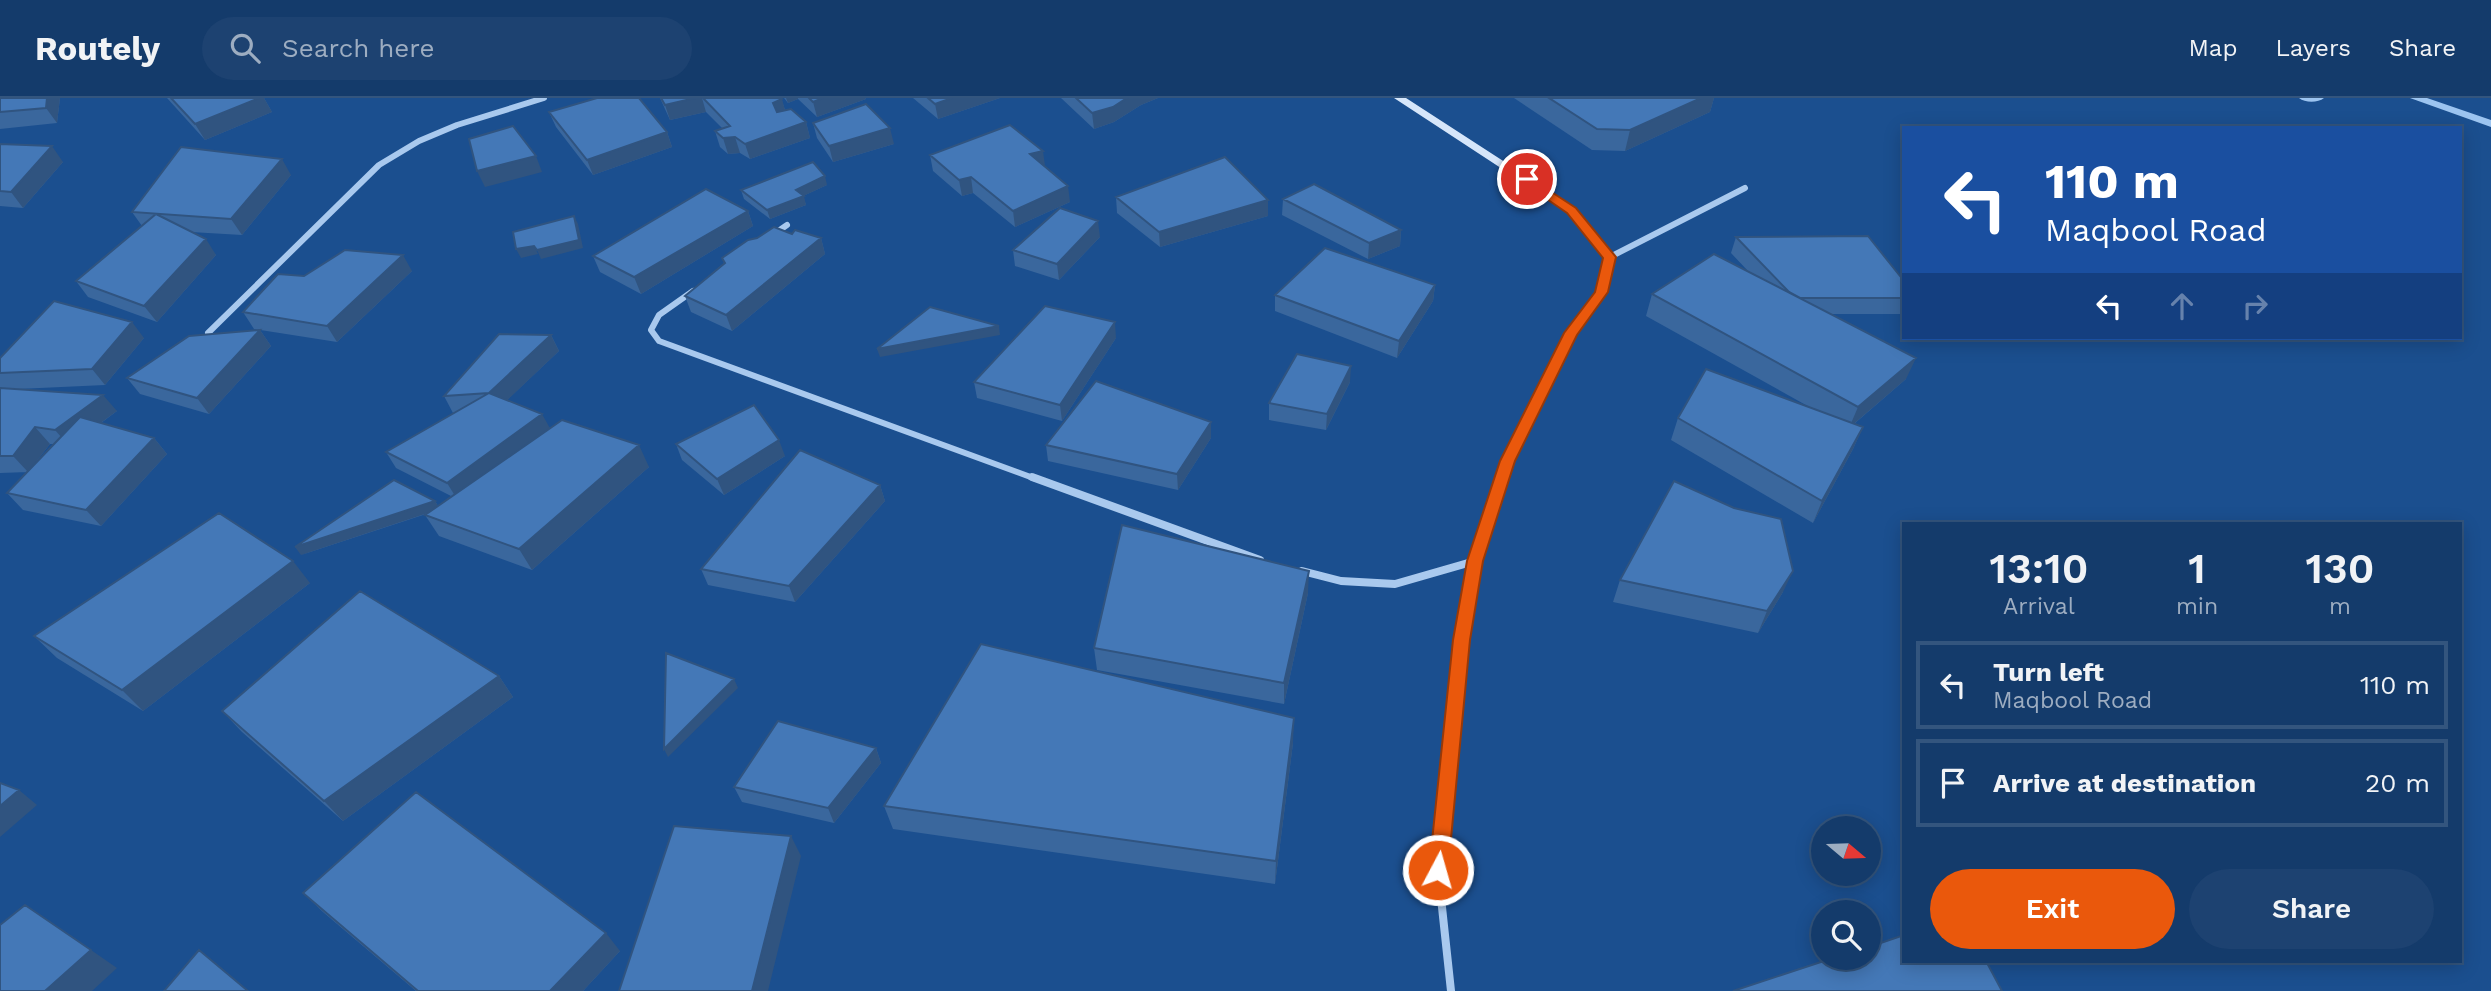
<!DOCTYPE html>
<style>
body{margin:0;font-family:"Work Sans",sans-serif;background:#1d4271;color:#f1f3f6;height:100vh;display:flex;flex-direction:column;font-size:26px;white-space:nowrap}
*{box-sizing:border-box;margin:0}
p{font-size:23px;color:#9dadc1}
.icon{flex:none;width:38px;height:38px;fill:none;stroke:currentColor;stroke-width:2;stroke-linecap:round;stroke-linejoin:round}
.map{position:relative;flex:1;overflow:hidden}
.sheet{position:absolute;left:1902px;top:424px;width:560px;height:441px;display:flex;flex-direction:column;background:#143b6b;border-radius:0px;box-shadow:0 4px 18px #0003,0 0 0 2px #33557e}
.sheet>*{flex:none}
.top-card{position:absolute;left:1902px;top:28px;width:560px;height:214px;border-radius:0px;box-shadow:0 4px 18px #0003,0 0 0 2px #33557e;background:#1a4fa0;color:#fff;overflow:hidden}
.needle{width:46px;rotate:109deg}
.controls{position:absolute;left:1811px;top:718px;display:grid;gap:14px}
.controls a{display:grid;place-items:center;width:70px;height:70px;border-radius:50%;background:#143b6b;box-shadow:0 4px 18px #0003,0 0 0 2px #33557e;font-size:35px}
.pin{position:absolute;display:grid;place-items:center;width:60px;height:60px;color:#fff;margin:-30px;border:4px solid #fff;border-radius:50%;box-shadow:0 2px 7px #0007}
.me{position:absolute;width:77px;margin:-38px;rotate:6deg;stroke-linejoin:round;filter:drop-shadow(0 0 5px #0008)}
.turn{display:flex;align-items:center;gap:24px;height:147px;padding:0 28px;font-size:32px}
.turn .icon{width:91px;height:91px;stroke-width:2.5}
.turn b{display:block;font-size:49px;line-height:60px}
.lanes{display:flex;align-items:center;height:66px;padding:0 28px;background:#0003;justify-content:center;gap:35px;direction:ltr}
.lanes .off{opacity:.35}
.eta{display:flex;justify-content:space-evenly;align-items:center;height:119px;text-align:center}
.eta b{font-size:42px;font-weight:600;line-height:49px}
.cta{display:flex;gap:14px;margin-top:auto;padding:14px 28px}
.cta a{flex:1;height:80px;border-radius:42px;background:#ea580c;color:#fff;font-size:28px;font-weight:600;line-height:80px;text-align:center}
.cta a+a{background:#1d4271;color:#f1f3f6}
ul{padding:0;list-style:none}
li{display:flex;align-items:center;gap:21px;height:88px;margin:0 14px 10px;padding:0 14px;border:4px solid #33557e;border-radius:0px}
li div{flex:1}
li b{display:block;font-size:26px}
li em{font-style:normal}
header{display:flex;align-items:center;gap:42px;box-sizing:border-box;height:98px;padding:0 35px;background:#143b6b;border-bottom:2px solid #33557e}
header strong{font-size:33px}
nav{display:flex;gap:38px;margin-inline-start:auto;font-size:24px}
.search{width:490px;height:63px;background:#1d4271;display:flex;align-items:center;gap:18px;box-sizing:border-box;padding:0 24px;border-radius:38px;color:#9dadc1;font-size:26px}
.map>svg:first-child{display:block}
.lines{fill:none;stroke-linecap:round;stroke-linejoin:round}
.stream{fill:#9cc4f0;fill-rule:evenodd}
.street-far1{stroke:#a9c9ee;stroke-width:6}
.street{stroke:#a9c9ee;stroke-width:8}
.secondary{fill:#d6e6fa;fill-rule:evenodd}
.wall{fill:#3a679d}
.shaded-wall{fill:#305480}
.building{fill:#4478b7;stroke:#305480;stroke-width:2}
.route{fill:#ea580c;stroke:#983908;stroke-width:2}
</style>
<header>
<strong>Routely</strong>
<div class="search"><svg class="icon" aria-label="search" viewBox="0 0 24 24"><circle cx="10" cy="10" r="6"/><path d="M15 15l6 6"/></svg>Search here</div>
<nav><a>Map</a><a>Layers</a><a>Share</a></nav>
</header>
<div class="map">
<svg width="2491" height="893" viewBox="0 0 2491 893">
<rect width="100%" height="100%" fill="#1b4f8f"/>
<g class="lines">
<path class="stream" d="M2299 0H2324C2318 5 2305 5 2299 0Z
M2410 0H2427L2491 22V29Z"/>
<path class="street-far1" d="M774 136 787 127
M693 193 659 217 651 232 659 243 1036 381
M208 235 379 67 419 43 457 27 544 0
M1501 381 1507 363 1571 235 1602 194 1610 159 1745 90"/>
<path class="street" d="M1032 379 1260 462
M1302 473 1341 483 1395 486 1475 463
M1451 893 1438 772 1462 542 1475 463 1502 379"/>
<path class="secondary" d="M1394 0H1406L1576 110 1614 157V161H1606L1568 114Z"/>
</g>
<path class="wall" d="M0 0H60L57 25 0 31Z
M167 0H264L272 14 205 42Z
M660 0H781L785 12 806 24 810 40 750 61 740 55 728 56 720 49 715 33 722 30 706 14 670 22Z
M784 0H865L866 1 817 19 798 1 788 5Z
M913 0H1000L938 21Z
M1061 0H1158L1141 7 1114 24 1094 31Z
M1514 0H1714L1710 14 1625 53 1592 52Z
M549 14 667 34 672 49 593 77 556 29Z
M813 25 894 46 833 64 817 40Z
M0 46 63 64 23 110 0 108Z
M930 57 1044 68 1070 104 1015 129 973 95 962 98 933 73Z
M291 77 242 137 191 134 216 157 157 224 88 199 76 183 142 128 132 114Z
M827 87 803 98 806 107 770 121 744 101 741 92Z
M1116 99 1268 118 1160 149 1117 115Z
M1283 101 1401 132 1400 148 1368 161 1282 117Z
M748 113 753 128 641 196 600 174 593 158Z
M792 136 821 140 825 156 732 233 691 214 685 198 724 165 722 160Z
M1100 139 1059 182 1015 168 1013 152Z
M1736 139 1904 183V216H1832L1906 281 1854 326 1863 329 1853 351 1813 425 1671 342 1678 320 1813 311 1646 218 1652 196 1748 173 1731 155Z
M412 173 337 244 254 231 243 214 304 178Z
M1435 187 1433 203 1397 260 1275 213V197Z
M260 232 271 248 209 316 140 296 127 280Z
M551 237 559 253 507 302 550 330 649 369 532 472 439 438 425 417 426 416 301 457 435 403 438 408 451 398 396 370 386 354 455 314 453 315 444 298Z
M144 240 105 287 18 291 117 313 101 325 154 340 167 356 101 428 23 412 7 395 54 346H50L28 374 0 375V260Z
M1116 240 1062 323 977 300 974 284Z
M1350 284 1326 332 1269 322V305Z
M1211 324V340L1178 392 1048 363 1046 347Z
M676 346 785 358 724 397 682 362Z
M880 387 885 403 795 504 708 487 701 471Z
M1620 482 1783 494 1758 535 1613 504Z
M310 485 143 613 57 560 34 538Z
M1308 495 1284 606 1097 572 1094 550Z
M499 578 513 599 343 723 242 634 222 613Z
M1293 645 1275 786 893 731 884 708Z
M876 650 881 665 834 725 742 704 734 689Z
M303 795 620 853 583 893H416L323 814Z"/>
<path class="shaded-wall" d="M47 0H60L57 25 46 10Z
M259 0H264L272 14 205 42 195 26Z
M695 0H702L706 14 670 22 665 7Z
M786 0H798V1L788 5Z
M823 0H865L866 1 817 19 813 4Z
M952 0H1000L938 21 935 6Z
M1127 0H1158L1141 7 1114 24 1094 31 1092 15Z
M1701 0H1714L1710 14 1625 53 1630 32Z
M782 1 786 16 777 20 773 5Z
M806 24 810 40 750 61 745 46Z
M890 30 894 46 833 64 829 48Z
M667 34 672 49 593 77 587 62Z
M735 39 740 55 728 56 723 40Z
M52 48 63 64 23 110 11 94Z
M1043 53 1045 68 1030 56Z
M536 58 542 74 485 89 477 73Z
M282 61 291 77 242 137 231 121Z
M825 78 827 87 799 100 804 98 806 107 770 121 767 112 796 92Z
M971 79 973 95 962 98 959 82Z
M1068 88 1070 104 1015 129 1013 113Z
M1268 102V118L1160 149 1159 134Z
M748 113 753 128 641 196 634 179Z
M574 118 578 126 583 150 541 161 537 152Z
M1098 123 1100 139 1059 182 1057 166Z
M1401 132 1400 148 1368 161 1369 145Z
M821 140 825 156 732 233 726 217Z
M206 141 216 157 157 224 144 208Z
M534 148 538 156 521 160 516 151Z
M403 157 412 173 337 244 327 228Z
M1435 187 1433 203 1397 260 1399 243Z
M132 224 144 240 105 287 92 271Z
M1115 224 1116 240 1062 323 1060 307Z
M999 228 1000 237 880 259 877 251Z
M260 232 271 248 209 316 197 300Z
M551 237 559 253 498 311 489 295Z
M1916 260 1906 281 1849 330 1858 309Z
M1351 268 1350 284 1326 332 1327 316Z
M103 297 117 313 69 348 55 332Z
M542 316 551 332 457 401 447 385Z
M1211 324V340L1178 392 1177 376Z
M35 329 50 346 28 374 13 358Z
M1863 329 1853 351 1813 425 1822 403Z
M154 340 167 356 101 428 86 412Z
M779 342 785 358 724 397 717 381Z
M639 347 649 369 532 472 519 451Z
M880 387 885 403 795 504 789 488Z
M435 403 440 411 301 457 295 449Z
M293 463 310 485 143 613 122 592Z
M1309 473 1308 495 1284 606V585Z
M1793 473 1783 494 1758 535 1767 513Z
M499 578 513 599 343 723 324 703Z
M734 581 738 590 668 659 664 651Z
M1294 620 1293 645 1275 786 1276 763Z
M876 650 881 665 834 725 828 710Z
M19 692 37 707 0 739V708Z
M791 738 801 758 768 893H752Z
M606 835 620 853 583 893H550Z
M91 852 117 870 92 893H45Z"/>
<path class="building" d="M0 0H47L46 10 0 14Z
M171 0H259L195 26Z
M597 0H639L667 34 587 62 549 14Z
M661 0H695L665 7Z
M703 0H781L782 1 773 5 777 14 791 11 806 24 745 46 735 39 723 40 715 33 730 28Z
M809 0H823L813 4Z
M928 0H952L935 6Z
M1076 0H1127L1113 9 1092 15Z
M1549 0H1701L1630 32 1597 31Z
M866 6 890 30 829 48 813 25Z
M1010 27 1043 53 1030 56 1068 88 1013 113 971 79 959 82 930 57Z
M513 28 536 58 477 73 469 41Z
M0 46 52 48 11 94 0 93Z
M181 49 282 61 231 121 132 114Z
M1225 59 1268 102 1159 134 1116 99Z
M813 64 825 78 796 92 804 98 767 112 741 92Z
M1314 86 1401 132 1369 145 1283 101Z
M706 91 748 113 634 179 593 158Z
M1060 110 1098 123 1057 166 1013 152Z
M156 116 206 141 144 208 76 183Z
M574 118 579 142 537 152 534 148 516 151 513 134Z
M774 129 792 136 795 132 821 140 726 217 685 198 725 165 722 160 748 142 757 140Z
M1868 138 1904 183V200H1800L1789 194 1736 139Z
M1325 150 1435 187 1399 243 1275 197Z
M345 152 403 157 327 228 243 214 278 176 304 178Z
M1714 156 1916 260 1858 309 1652 196Z
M54 203 132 224 92 271 0 275V260Z
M1045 208 1115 224 1060 307 974 284Z
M930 209 999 228 877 251Z
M260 232 197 300 127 280 189 238Z
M499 236 551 237 489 295 444 298Z
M1297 256 1351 268 1327 316 1269 305Z
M1706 271 1863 329 1822 403 1678 320Z
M1096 283 1211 324 1177 376 1046 347Z
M0 290 103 297 55 332 35 329 13 358H0Z
M489 295 542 316 447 385 386 354Z
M754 307 779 342 717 381 676 346Z
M80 319 154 340 86 412 7 395Z
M562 322 639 347 519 451 425 417Z
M800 352 880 387 789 488 701 471Z
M394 382 435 403 295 449Z
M1674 383 1734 410 1781 421 1793 473 1767 513 1620 482Z
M219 415 293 463 122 592 34 538Z
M1122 427 1309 473 1284 585 1094 550Z
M360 493 499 578 324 703 222 613Z
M981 546 1294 620 1276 763 884 708Z
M666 555 734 581 664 651Z
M778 623 876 650 828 710 734 689Z
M0 685 19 692 0 708Z
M416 694 606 835 550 893H418L303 795Z
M674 728 791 738 752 893H619Z
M25 807 91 852 45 893H0V827Z
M1904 837V863H1986L2002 893H1733L1836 859H1869V849Z
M199 852 248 893H164Z"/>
<path class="route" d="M1527 78 1576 110 1616 159 1608 194 1577 237 1515 363 1483 463 1470 542 1448 772 1445 778 1438 780 1431 778 1429 772 1453 542 1467 463 1500 363 1564 235 1595 194 1603 160 1567 115 1522 84V79Z"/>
</svg>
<div class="controls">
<a><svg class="needle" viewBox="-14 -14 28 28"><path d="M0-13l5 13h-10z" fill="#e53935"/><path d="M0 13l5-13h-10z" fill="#9dadc1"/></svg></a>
<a><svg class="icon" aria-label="search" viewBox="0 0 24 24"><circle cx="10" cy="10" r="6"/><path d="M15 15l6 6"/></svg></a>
</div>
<div class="pin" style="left:1527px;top:81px;background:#d93025"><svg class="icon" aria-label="arrive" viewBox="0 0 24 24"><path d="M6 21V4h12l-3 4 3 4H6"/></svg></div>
<svg class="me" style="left:1438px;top:772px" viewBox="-20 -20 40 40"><circle r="17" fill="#ea580c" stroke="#fff" stroke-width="3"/><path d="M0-11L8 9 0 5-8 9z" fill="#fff"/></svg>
<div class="top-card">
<div class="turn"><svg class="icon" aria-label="left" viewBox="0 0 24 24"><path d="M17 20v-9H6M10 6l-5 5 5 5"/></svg><div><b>110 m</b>Maqbool Road</div></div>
<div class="lanes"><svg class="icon" aria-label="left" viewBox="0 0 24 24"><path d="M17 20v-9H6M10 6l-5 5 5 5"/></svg><svg class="icon off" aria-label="ahead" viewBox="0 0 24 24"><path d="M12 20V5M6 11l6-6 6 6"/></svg><svg class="icon off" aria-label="right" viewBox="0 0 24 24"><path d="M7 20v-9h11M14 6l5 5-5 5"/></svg></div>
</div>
<section class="sheet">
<div class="eta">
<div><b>13:10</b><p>Arrival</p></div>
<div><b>1</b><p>min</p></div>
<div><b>130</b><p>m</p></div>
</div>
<ul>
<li><svg class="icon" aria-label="left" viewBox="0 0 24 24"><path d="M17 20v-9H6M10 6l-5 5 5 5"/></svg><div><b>Turn left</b><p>Maqbool Road</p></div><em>110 m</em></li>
<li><svg class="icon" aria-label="arrive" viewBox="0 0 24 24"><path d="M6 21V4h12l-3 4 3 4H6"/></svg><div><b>Arrive at destination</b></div><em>20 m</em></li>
</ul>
<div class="cta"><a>Exit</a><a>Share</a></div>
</section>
</div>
